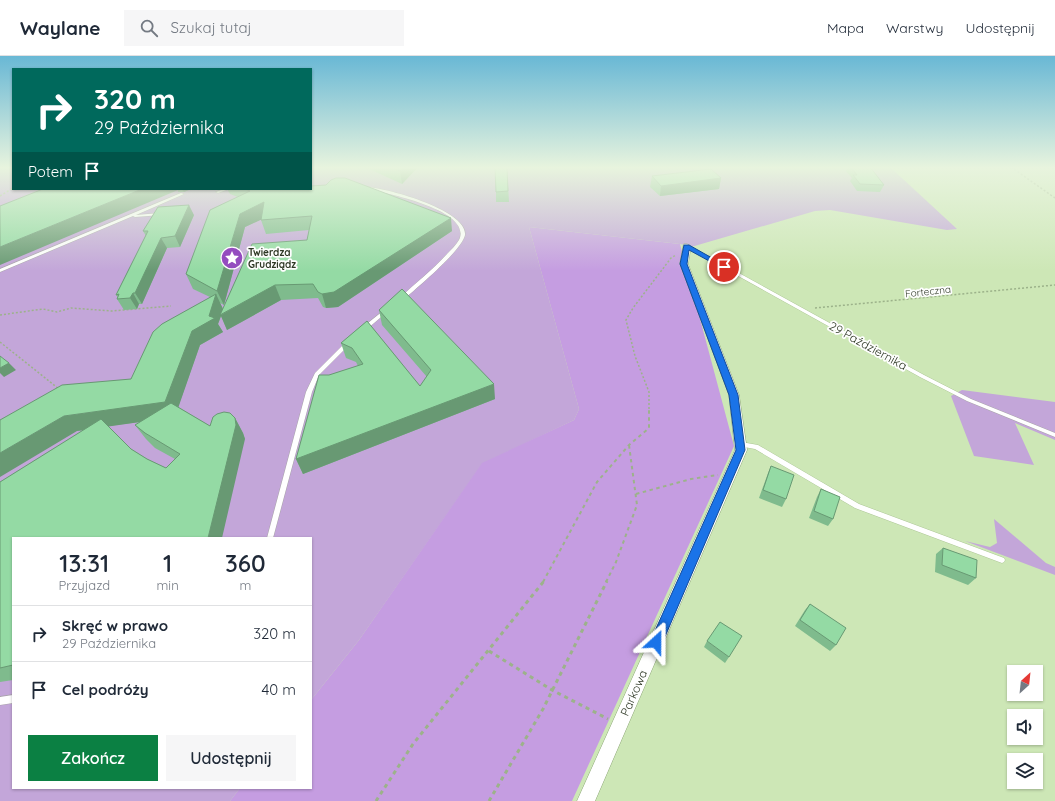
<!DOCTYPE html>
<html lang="pl">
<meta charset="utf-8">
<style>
body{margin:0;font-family:Quicksand,sans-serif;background:#f6f6f7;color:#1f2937;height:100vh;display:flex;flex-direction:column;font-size:15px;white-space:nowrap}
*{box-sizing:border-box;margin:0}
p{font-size:13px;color:#747a83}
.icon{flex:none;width:22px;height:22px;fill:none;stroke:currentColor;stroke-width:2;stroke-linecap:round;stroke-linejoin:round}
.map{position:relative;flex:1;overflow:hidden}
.drawer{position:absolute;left:12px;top:481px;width:300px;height:252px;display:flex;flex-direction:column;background:#fff;border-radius:0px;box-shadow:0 1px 3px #0004}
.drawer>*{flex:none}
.top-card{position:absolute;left:12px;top:12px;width:300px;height:122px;border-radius:0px;box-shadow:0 1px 3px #0004;background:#00695c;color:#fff;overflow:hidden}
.needle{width:26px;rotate:27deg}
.tools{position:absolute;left:1007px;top:609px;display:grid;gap:8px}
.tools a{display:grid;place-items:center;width:36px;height:36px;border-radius:0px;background:#fff;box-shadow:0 1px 3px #0004;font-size:20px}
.pin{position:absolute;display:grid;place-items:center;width:34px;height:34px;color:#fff;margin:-17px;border:2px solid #fff;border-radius:50%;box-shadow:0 1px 4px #0007}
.me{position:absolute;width:44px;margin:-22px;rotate:24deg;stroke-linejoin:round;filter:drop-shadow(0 0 3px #0008)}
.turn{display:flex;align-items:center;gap:14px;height:84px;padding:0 16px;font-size:18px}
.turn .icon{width:52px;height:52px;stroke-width:2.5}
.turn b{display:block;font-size:28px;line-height:34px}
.then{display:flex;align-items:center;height:38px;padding:0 16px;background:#0003;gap:8px;font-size:15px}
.eta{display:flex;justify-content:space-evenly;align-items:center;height:68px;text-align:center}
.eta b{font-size:24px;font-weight:600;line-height:28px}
.action{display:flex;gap:8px;margin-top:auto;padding:8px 16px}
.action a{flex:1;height:46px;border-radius:0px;background:#0b8043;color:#fff;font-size:16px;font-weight:600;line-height:46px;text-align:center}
.action a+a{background:#f6f6f7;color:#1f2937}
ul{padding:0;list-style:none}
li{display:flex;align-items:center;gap:12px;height:56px;padding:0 16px;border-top:1px solid #e0e1e3}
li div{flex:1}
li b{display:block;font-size:15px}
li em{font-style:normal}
header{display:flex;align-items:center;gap:24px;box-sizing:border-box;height:56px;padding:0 20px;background:#fff;border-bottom:1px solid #e0e1e3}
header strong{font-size:19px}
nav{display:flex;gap:22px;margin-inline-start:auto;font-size:14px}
.search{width:280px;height:36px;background:#f6f6f7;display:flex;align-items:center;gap:10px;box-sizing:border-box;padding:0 14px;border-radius:0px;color:#747a83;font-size:15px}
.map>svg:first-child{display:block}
.green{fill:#c3a6d9}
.forest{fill:#c59de1}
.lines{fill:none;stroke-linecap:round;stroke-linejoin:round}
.lane-casing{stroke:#8ca576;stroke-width:0.5}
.street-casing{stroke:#8ca576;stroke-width:1}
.path-far2{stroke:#9cb28a;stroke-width:1.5;stroke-dasharray:2 2;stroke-linecap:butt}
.path-far1{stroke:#9cb28a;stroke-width:2;stroke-dasharray:3.5 3.5;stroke-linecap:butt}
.path{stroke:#9cb28a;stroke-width:3;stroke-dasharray:4 4;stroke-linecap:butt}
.lane{fill:#fff;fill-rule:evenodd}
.street{fill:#fff;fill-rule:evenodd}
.wall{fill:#7fbb8d;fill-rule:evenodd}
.shaded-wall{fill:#689973}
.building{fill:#94daa4;stroke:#689973}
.route{fill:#1a73e8;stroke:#114b97}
.labels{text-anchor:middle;stroke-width:3.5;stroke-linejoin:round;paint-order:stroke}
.far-poi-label{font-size:10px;font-weight:bold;fill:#2e3825;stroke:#fefefe;text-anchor:start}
.far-street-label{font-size:10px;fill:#2e3825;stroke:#fefefe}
.street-label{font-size:12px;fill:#2e3825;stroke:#fefefe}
</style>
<header>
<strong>Waylane</strong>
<div class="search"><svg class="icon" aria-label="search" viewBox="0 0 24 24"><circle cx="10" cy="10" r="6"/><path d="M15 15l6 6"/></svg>Szukaj tutaj</div>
<nav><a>Mapa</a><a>Warstwy</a><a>Udostępnij</a></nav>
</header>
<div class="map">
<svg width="1055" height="745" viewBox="0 0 1055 745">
<rect width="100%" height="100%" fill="#cde7b6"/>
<path class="green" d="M311 111H890L957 173 947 174 830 154 815 155 691 191 680 188 529 171 579 353 574 364 482 408 359 584 311 644V482H13V732H240L230 745H0V151L41 133H311Z
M962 334 1055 346V384L1015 367 1034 409 974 400 951 340Z
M994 463 1046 507 1055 511V519L965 485 990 491 997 487Z"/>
<path class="forest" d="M0 111H13V133H41L0 151Z
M529 171 680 188 734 390 572 745H230L240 732H311V644L359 584 482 407 574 364 579 353Z"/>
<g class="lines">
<g class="lane-casing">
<path id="lane" d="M365 131C384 131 468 154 465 179 462 194 417 232 404 243H402L400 242C415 227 433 214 447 198 451 194 456 189 459 184 474 154 383 136 365 133Z
M224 133H229L218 137 216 136Z
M181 137 184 138 136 159 160 157 162 158 161 159 135 161 133 160 0 216V213Z
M686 189H688L924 319 971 343 1055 377V381L967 345 920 321 686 191Z
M383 255H385L387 256 367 273H363V271Z
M348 285 350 287V288L319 319 312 336 273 482H267L306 336 315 317 346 286Z
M739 386H741L758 389 859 448 1004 502 1005 504 1004 506 1002 507 855 452 755 393 739 390 738 388Z
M13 639V647L0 649V641Z"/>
</g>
<g class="street-casing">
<path id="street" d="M684 188H687L691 190 688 208 739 339 747 394 595 745H577L735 394 729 339 680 208Z"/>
</g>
<path class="path-far2" d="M1011 111 1055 142
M0 140 13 132
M815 252 1055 229
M0 259 43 253 57 256 71 252 112 255 171 250
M0 286 59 333
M649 353V336L635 300 626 264 633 252 671 202 676 199"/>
<path class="path-far1" d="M636 438 691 423 718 419
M543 526 597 426 629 389 649 372V352
M606 526 616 506 637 449 629 389"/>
<path class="path" d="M489 595 552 634 608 663
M376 745 413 688 544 525
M489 745 543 653 607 525"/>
<use href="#lane" class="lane"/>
<use href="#street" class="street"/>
</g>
<path class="wall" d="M365 111H418L402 128Z
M507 111 509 146H496V136Z
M848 111H870L884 129 880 136 857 135 850 125 852 122 846 115Z
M652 120 721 122 719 133 660 140 650 131Z
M43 133H191L184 136H178V134Z
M227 133H311L452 175 338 251 326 252 323 251 318 242 281 244 227 274 221 260 218 268 223 276 200 289 178 351 210 370 235 362 243 377 245 383 13 482V624L0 626V426L84 374 77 375 131 323 210 241 193 233 186 218 238 141 230 138ZM261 163V164L266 178 309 174 307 184 222 256 223 253 220 247 224 249 245 171ZM140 366 135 369 146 383 155 392 175 403 166 412 147 403 131 393 108 370Z
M194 159 180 191 167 192 142 248H139L137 253 124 254 117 243 118 241 116 239 146 180 143 175Z
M379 254 495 343 303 418 296 403 329 319 358 310 356 306 346 302 341 287 367 265 420 330 427 321 382 269Z
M771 410 786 443 782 451 759 442 768 417Z
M821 433 833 463 828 470 809 462 817 441Z
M943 492 976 522 968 529 935 516 936 498Z
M810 548 836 589 830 595 795 570 805 554Z
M707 585 729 601 725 607 704 591Z"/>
<path class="shaded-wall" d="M403 111H418L402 128 400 115Z
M721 122 719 133 660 140 661 130Z
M142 133H177L178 134 0 209V191Z
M182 133H191L184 136Z
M264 146 269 160 245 171 224 249 217 235 240 158Z
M189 149 194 159 180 191 175 180Z
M451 162 452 175 338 251 326 252 322 238Z
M161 182 167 192 142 248 135 237Z
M275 229 281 244 227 274 221 260 218 268 223 276 200 289 175 361 77 375 0 421V397L64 360 165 346 192 275 209 260 216 238 223 253 221 259Z
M133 237 139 248 137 253 130 242Z
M9 307 16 314 4 321 0 317V312Z
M494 328 495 343 303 418 296 403Z
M235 362 243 377 245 383 222 482H208Z"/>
<path class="building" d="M391 111H403L400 115Z
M495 111H507L508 135 496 136Z
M851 111H870L884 129 860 128 853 119H857Z
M711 113 721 122 661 130 652 120Z
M336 122H345L451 162 334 236 322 238 318 236 313 228 275 229 220 259 252 188 307 184 312 160 261 164 264 146 240 158 217 235 186 218 210 154 250 135 245 133H311V130L326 129 331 124Z
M43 133H142L0 191V150Z
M189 149 175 180 161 182 135 237H133L130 242 117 243 119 238 116 239 148 175H143L158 151Z
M402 233 494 328 296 403 319 319H329L363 308 352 292 341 287 367 265 420 330 431 314 379 254Z
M216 238 209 260 215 262 192 275 165 346 64 360 0 397V364L62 329 131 323 153 276 162 268Z
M0 300 9 307 0 312Z
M171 347 210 370 213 361 217 358 224 356 230 357 235 362 236 369 208 482H13V609L0 612V426L101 363 131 393 147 403 166 412 180 398 145 377 135 369Z
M771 410 794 419 786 443 763 434Z
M821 433 840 441 833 463 814 455Z
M943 492 977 504 976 522 942 509Z
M810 548 846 572 836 589 800 564Z
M720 566 742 580 729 601 707 585Z"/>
<linearGradient id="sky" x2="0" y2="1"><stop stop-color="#69b8d5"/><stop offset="0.52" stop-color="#e8f4de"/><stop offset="1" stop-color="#e8f4de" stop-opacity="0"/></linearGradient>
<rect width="1055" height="215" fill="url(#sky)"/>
<path class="route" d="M684 189H689L728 211 722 212 689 194 687 208 738 339 745 394 661 590 656 592 652 590 650 586 736 394 729 339 680 208Z"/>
<defs>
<g id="sight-disc" transform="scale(1.15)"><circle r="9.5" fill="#944cbf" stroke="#fefefe"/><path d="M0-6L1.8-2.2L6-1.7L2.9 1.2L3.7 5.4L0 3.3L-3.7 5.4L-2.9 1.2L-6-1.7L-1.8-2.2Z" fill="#fff"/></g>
</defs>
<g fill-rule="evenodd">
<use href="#sight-disc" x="232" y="202"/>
</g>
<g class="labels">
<g class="far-poi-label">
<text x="248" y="200">Twierdza<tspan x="248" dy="12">Grudziądz</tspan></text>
</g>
<g class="far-street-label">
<text transform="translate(928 235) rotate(-6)" y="4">Forteczna</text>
</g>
<g class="street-label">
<text transform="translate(868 290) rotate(29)" y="4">29 Października</text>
<text transform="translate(634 637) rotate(-66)" y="4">Parkowa</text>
</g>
</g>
</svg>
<div class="tools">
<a><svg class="needle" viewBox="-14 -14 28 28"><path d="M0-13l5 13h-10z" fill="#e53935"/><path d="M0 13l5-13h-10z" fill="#747a83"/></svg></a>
<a><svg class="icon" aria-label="sound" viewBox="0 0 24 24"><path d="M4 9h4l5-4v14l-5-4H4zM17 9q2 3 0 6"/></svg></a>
<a><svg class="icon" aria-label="layers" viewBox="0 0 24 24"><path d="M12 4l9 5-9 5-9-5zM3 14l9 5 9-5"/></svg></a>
</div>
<div class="pin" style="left:724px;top:211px;background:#d93025"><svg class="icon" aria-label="arrive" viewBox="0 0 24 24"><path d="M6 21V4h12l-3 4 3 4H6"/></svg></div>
<svg class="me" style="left:656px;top:586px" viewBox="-20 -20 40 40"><path d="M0-17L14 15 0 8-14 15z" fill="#1a73e8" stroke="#fff" stroke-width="4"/></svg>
<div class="top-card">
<div class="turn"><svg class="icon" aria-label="right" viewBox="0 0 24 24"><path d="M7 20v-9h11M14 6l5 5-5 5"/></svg><div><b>320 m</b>29 Października</div></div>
<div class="then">Potem<svg class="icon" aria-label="arrive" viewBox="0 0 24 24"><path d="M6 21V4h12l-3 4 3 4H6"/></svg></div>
</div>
<section class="drawer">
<div class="eta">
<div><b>13:31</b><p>Przyjazd</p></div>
<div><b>1</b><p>min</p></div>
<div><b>360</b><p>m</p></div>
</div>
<ul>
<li><svg class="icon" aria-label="right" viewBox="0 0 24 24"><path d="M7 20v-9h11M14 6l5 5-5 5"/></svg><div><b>Skręć w prawo</b><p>29 Października</p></div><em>320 m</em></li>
<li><svg class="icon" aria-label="arrive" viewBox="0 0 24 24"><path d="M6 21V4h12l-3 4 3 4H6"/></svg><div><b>Cel podróży</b></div><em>40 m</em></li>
</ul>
<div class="action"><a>Zakończ</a><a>Udostępnij</a></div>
</section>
</div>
